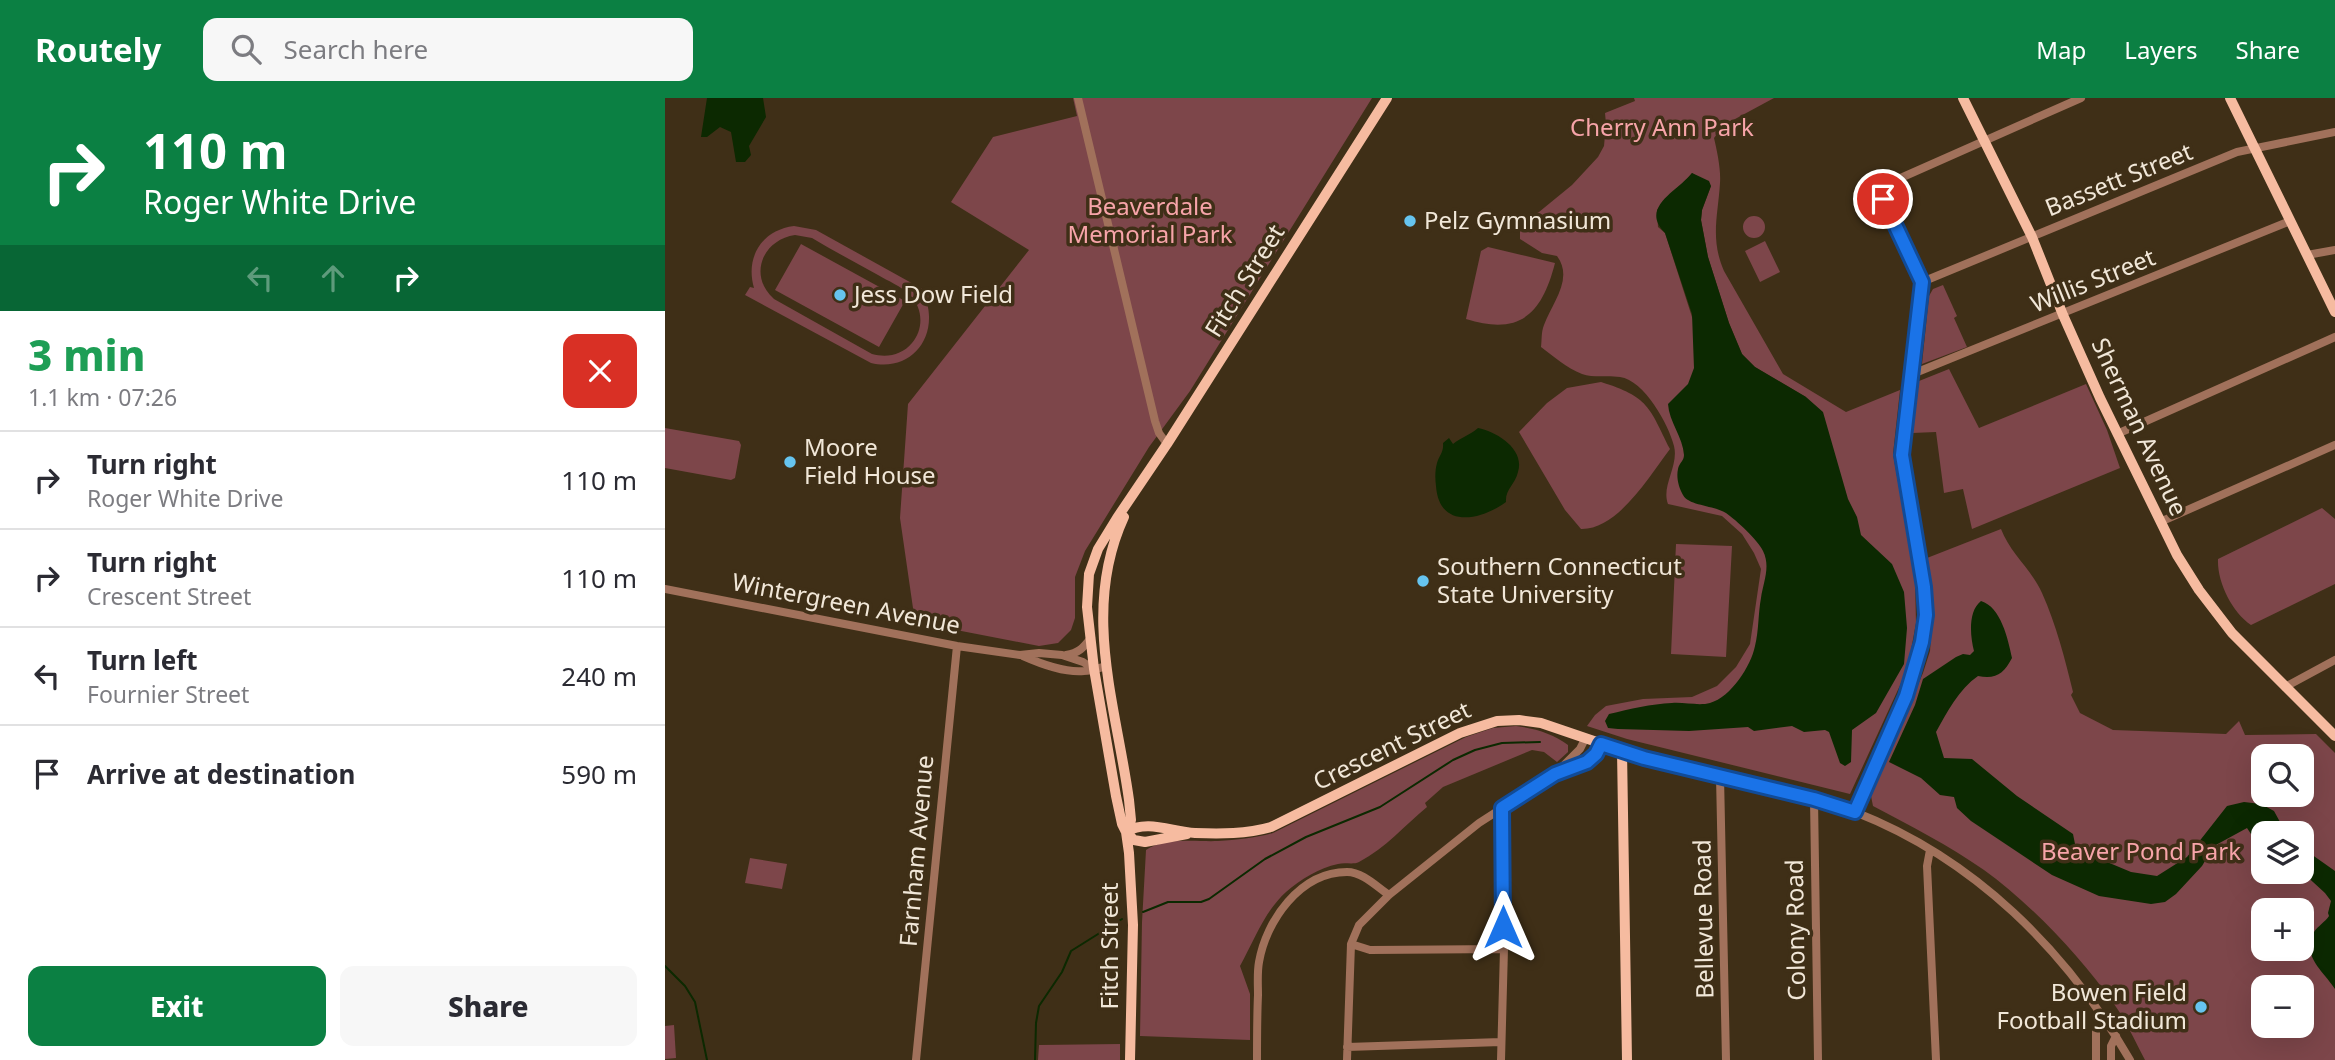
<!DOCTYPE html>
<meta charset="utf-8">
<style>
body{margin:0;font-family:"Noto Sans",sans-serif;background:#f7f7f7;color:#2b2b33;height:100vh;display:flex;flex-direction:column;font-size:26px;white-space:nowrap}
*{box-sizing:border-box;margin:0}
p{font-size:23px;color:#7c7c81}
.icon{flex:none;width:38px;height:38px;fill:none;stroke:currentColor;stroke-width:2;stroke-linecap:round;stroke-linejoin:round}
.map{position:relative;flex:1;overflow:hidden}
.sheet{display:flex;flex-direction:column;background:#fff;width:665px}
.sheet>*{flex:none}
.hud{background:#0b8043;color:#fff;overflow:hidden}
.controls{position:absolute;left:1586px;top:646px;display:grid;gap:14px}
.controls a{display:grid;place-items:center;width:63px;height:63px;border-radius:14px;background:#fff;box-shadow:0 7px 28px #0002;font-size:35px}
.pin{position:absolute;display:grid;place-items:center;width:60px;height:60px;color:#fff;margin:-30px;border:4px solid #fff;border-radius:50%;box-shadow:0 2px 7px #0007}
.me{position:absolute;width:77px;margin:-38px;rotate:0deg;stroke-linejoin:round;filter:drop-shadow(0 0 5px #0008)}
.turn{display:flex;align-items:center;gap:24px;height:147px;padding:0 28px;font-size:32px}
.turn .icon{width:91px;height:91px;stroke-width:2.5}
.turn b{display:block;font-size:49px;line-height:60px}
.lanes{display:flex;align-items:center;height:66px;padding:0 28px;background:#0003;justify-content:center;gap:35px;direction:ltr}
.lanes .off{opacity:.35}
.round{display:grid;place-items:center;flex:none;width:74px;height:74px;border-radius:14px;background:#f7f7f7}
.overview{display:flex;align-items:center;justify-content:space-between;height:119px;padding:0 28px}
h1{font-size:42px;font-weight:800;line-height:52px;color:#1e9e55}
.primary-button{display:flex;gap:14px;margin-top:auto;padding:14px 28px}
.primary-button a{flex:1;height:80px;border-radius:14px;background:#0b8043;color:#fff;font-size:28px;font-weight:800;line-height:80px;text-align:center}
.primary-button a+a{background:#f7f7f7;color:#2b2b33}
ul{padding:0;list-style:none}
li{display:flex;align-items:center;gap:21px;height:98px;padding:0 28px;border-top:2px solid #e1e1e2}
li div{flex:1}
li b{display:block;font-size:26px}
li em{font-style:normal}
header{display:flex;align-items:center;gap:42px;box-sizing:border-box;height:98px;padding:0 35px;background:#0b8043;color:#fff}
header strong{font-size:33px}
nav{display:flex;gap:38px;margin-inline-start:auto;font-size:24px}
.search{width:490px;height:63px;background:#f7f7f7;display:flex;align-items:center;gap:18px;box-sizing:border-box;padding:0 24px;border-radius:14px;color:#7c7c81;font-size:26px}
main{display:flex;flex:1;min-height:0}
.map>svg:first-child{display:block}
.green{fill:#7d464a;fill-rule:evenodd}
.water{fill:#0c2901}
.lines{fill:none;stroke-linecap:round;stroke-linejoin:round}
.stream{stroke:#0c2901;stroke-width:2}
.minor{stroke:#a1715b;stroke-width:8}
.major{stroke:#f6bba0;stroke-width:10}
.route-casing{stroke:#114b97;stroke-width:18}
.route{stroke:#1a73e8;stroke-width:12}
.poi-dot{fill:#66c4ef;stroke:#3f2f17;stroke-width:2.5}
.labels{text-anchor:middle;stroke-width:7;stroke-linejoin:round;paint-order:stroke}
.park-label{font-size:24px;fill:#f7a4a9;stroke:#3f2f17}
.street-label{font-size:24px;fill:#f1e7d8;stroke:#3f2f17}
.poi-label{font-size:24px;fill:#f1e7d8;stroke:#3f2f17;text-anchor:start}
</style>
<header>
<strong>Routely</strong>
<div class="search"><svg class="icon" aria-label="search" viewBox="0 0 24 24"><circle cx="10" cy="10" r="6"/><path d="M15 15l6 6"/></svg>Search here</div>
<nav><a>Map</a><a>Layers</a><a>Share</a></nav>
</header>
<main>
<section class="sheet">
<div class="hud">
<div class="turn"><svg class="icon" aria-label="right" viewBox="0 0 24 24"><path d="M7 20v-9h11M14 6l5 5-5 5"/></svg><div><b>110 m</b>Roger White Drive</div></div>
<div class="lanes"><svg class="icon off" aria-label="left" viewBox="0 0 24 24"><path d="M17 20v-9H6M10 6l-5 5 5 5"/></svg><svg class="icon off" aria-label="ahead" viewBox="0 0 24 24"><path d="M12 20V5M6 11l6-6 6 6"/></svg><svg class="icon" aria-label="right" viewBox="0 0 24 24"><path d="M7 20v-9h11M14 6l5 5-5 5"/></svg></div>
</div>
<div class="overview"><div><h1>3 min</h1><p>1.1 km · 07:26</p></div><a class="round" style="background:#d93025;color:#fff"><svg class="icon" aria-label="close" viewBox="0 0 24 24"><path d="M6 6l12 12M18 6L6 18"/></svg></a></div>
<ul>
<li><svg class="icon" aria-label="right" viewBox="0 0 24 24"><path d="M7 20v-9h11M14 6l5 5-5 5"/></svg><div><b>Turn right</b><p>Roger White Drive</p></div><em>110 m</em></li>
<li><svg class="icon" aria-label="right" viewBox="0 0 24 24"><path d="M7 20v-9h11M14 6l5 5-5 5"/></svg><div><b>Turn right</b><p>Crescent Street</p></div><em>110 m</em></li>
<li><svg class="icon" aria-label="left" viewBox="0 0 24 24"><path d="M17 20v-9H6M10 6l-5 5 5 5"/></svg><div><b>Turn left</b><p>Fournier Street</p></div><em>240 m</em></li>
<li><svg class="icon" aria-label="arrive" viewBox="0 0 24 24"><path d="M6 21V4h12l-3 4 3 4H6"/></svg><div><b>Arrive at destination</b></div><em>590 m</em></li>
</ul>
<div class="primary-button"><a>Exit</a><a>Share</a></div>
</section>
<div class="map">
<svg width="1670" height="962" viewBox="0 0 1670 962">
<rect width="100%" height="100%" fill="#3f2f17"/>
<path class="green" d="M408 0H707L525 293 484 349 420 453 410 479V520L406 532 393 545 374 548 250 524 235 420 243 306 364 152 286 104 328 39 412 18Z
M969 0H1109L1059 27 1049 40C1052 53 1056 71 1055 85 1053 118 1045 141 1059 173L1118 276 1181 314 1235 292 1228 356 1250 479 1251 525 1244 563 1237 583 1185 696 962 641 922 628 930 617 941 608 978 601 1027 599 1052 588 1071 569 1085 546 1096 471 1089 455 1077 436 1057 418 1003 406C996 388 1014 368 1009 348 1004 327 979 282 955 279 943 277 928 280 917 276 902 270 889 259 876 249 877 242 876 234 879 227 887 205 909 181 892 158L877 155 855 141V130L859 122 874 114 907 87 933 59 939 48 941 26 940 15 970 3ZM1027 75 1046 88 1037 112 1036 122 1043 159 1064 225 1077 256 1090 269 1141 299 1082 356 1027 219 1000 135 993 129 992 112C1002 97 1016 89 1027 75Z
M1078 129a11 11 0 1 1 22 0a11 11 0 1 1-22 0Z
M129 128 151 132 270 198 266 206 262 205C272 242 244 274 206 265L80 197 85 189 89 190C80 159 97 132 129 128ZM130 137 147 140C169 153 191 165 213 177 223 183 236 188 245 197 258 210 259 231 247 245 237 257 222 260 207 256L109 201C83 178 97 142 130 137Z
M1100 143 1115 174 1095 184 1080 153Z
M136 146 240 203 214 249 110 192Z
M823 149 890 165C877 216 855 238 801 221L816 153Z
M1278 187 1292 218 1289 220 1302 249 1257 266 1264 198 1268 191Z
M1284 271 1314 330 1421 286 1442 332 1455 370 1307 431 1298 391 1279 395 1271 334 1247 335 1254 283Z
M936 284C984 299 984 309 1005 351 985 377 953 432 916 431L900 412 854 334 882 305 902 290Z
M0 330 74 343 76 347 70 380 66 382 0 370Z
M1657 410 1670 421V486L1586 527C1567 514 1552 484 1553 461Z
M1336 431C1345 455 1367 472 1377 495 1391 526 1400 561 1408 594L1406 597 1415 615 1448 632 1561 636 1574 623 1580 637 1651 636 1670 655V962H1480C1470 943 1461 923 1449 906 1416 859 1365 805 1319 772 1283 747 1246 728 1208 708L1206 698 1258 575 1265 553 1268 510 1262 460ZM1598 658H1636V696H1598ZM1598 735H1636V774H1598ZM1598 812H1636V850H1598ZM1598 889H1636V928H1598Z
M1011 446 1067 448 1061 559 1006 556Z
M851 628C869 630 889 636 903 647V654L892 664 879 654 867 652 778 689 760 705 762 709C740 727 721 750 694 764 688 767 680 764 673 766 654 770 636 781 621 794 599 814 589 843 575 868L585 896V942L475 938 477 824 481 752C500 739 532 744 553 743 572 742 590 740 608 735L801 639 828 630Z
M85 760 122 766 117 791 80 785Z
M9 927 11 960 0 961V928Z
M455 946V962H373L374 947Z"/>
<path class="water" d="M42 0H98L101 19 84 48 86 57 80 64H71L66 34 55 29 42 39H36Z
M1027 75 1044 83 1046 88 1037 112 1036 122 1043 159 1064 225 1077 256 1090 269 1141 299 1158 314 1183 401 1192 419 1196 437 1227 466 1239 494 1242 530 1239 566 1211 615 1187 632 1186 664 1180 668 1175 665 1164 634 1160 632 1139 634 1127 628 1089 633 1083 629 1024 633 953 631 943 630 940 623 944 616C965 611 986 606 1007 605 1019 604 1034 608 1045 605 1066 599 1086 568 1090 548 1094 532 1093 516 1096 500 1098 485 1106 469 1098 453 1093 442 1071 422 1061 415 1048 407 1024 408 1018 397 1014 390 1011 380 1013 371 1014 365 1019 363 1019 357 1018 339 1004 324 1003 306L1023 286 1029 270 1027 216 1000 135C974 109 1013 93 1027 75Z
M813 330C832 334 860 351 853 374 850 387 840 391 841 404 815 423 774 431 771 388 770 381 770 372 772 365 774 358 779 354 778 345L784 340 788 346C797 339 805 337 813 330Z
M1316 503C1336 509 1343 541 1347 560 1339 575 1331 582 1313 578 1294 591 1282 614 1271 634L1279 660 1307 661 1352 698 1408 736 1411 751 1466 774 1492 778 1522 759 1562 708 1579 704 1596 706 1609 713 1621 735H1598V754L1582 730 1549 748 1537 768 1511 796 1500 804 1486 806 1434 798 1387 777 1306 723 1292 710 1289 699 1275 697 1256 680 1224 664 1250 607 1258 581 1291 559 1298 556 1305 557 1309 553C1305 538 1303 513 1316 503Z
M1636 749 1670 773V891C1659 874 1635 857 1649 834 1653 828 1660 824 1664 818L1663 815 1666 803 1660 795 1636 773Z"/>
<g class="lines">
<path class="stream" d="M478 814 503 804H536L544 801 600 761 641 739 715 709 788 662 810 652 837 645 875 644
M0 868 20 888 30 904 42 962
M370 962 371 925 374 908 397 874 406 853 457 821"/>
<path class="minor" d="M413 0 490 323 494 335 502 346
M1416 0 1213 90 1257 184 1237 357 1259 489 1261 517 1257 543 1241 598 1190 714C1310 761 1401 852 1465 962
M1642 157 1670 152
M1257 184 1572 54 1670 34
M1245 277 1625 123
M1452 336 1670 239
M1495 424 1670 347
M0 491 292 548 355 557 374 555 397 557 418 564 429 571
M401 557C414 555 418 550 426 540
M358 558C376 566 399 575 419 573 426 573 434 570 441 568
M1620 589 1670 562
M893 675C911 669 927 665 936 647
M1055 678 1061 962
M1149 701 1153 962
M1265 752 1262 768 1271 962
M686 846 705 852 839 851
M682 949 836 944
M251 962 292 548
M592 962C592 940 592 919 593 897 593 886 592 875 594 864 601 823 635 774 682 774 698 774 712 789 724 797
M682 962 686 846 694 827 724 797 814 725 890 676 915 651 920 641
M836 962 839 851 837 710
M1431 962V933L1439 919
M1446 962V948L1451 938"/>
<path class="major" d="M1298 0 1367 139 1398 217 1435 300 1512 457 1534 492 1567 535 1670 638
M1565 0 1670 214
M459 419C416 512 451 607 464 702L466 722 462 734
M957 653 962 962
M461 734C482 721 507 734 530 735 556 736 581 736 606 729L795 635 832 623 854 622 876 625 970 657 1149 701 1190 714
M461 734 469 742 480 744 522 736
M465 962 468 827 464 755 461 734 457 726 451 698 429 571 422 509 424 476 433 451 452 420 502 346 722 0"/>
</g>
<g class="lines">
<g class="route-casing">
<path id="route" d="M838 829 837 710 890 676 922 664 931 656 936 646 979 660 1149 701 1190 714 1241 598 1257 544 1261 517 1259 489 1237 357 1257 184 1218 101"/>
</g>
<use href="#route" class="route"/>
</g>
<g class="poi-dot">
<circle cx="745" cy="123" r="7"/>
<circle cx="175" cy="197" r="7"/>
<circle cx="125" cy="364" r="7"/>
<circle cx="758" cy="483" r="7"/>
<circle cx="1536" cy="909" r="7"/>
</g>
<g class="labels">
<g class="park-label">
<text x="997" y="38">Cherry Ann Park</text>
<text x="485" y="117">Beaverdale<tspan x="485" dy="28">Memorial Park</tspan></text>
<text x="1476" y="762">Beaver Pond Park</text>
</g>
<g class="street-label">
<text transform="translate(1454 82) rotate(-22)" y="8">Bassett Street</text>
<text transform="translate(580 183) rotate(-58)" y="8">Fitch Street</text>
<text transform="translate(1428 183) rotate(-22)" y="8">Willis Street</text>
<text transform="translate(1474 329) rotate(65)" y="8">Sherman Avenue</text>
<text transform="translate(181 506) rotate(11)" y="8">Wintergreen Avenue</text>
<text transform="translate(727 648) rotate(-26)" y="8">Crescent Street</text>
<text transform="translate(252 753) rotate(-85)" y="8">Farnham Avenue</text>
<text transform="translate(1039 821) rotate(-91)" y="8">Bellevue Road</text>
<text transform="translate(1131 832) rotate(-91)" y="8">Colony Road</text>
<text transform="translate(445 848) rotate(-90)" y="8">Fitch Street</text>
</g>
<g class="poi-label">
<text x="759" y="131">Pelz Gymnasium</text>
<text x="189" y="205">Jess Dow Field</text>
<text x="139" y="358">Moore<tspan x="139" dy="28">Field House</tspan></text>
<text x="772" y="477">Southern Connecticut<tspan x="772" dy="28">State University</tspan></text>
<text x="1522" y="903" text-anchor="end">Bowen Field<tspan x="1522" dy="28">Football Stadium</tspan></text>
</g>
</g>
</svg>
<div class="controls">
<a><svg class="icon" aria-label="search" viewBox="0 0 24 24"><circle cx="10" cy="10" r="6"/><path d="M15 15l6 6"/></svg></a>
<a><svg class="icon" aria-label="layers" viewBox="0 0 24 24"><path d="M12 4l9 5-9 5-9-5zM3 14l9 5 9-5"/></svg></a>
<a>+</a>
<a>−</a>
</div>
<div class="pin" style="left:1218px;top:101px;background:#d93025"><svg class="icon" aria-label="arrive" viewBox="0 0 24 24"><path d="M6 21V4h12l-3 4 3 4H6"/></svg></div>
<svg class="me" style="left:838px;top:829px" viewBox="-20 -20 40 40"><path d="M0-17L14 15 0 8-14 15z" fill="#1a73e8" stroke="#fff" stroke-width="4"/></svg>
</div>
</main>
